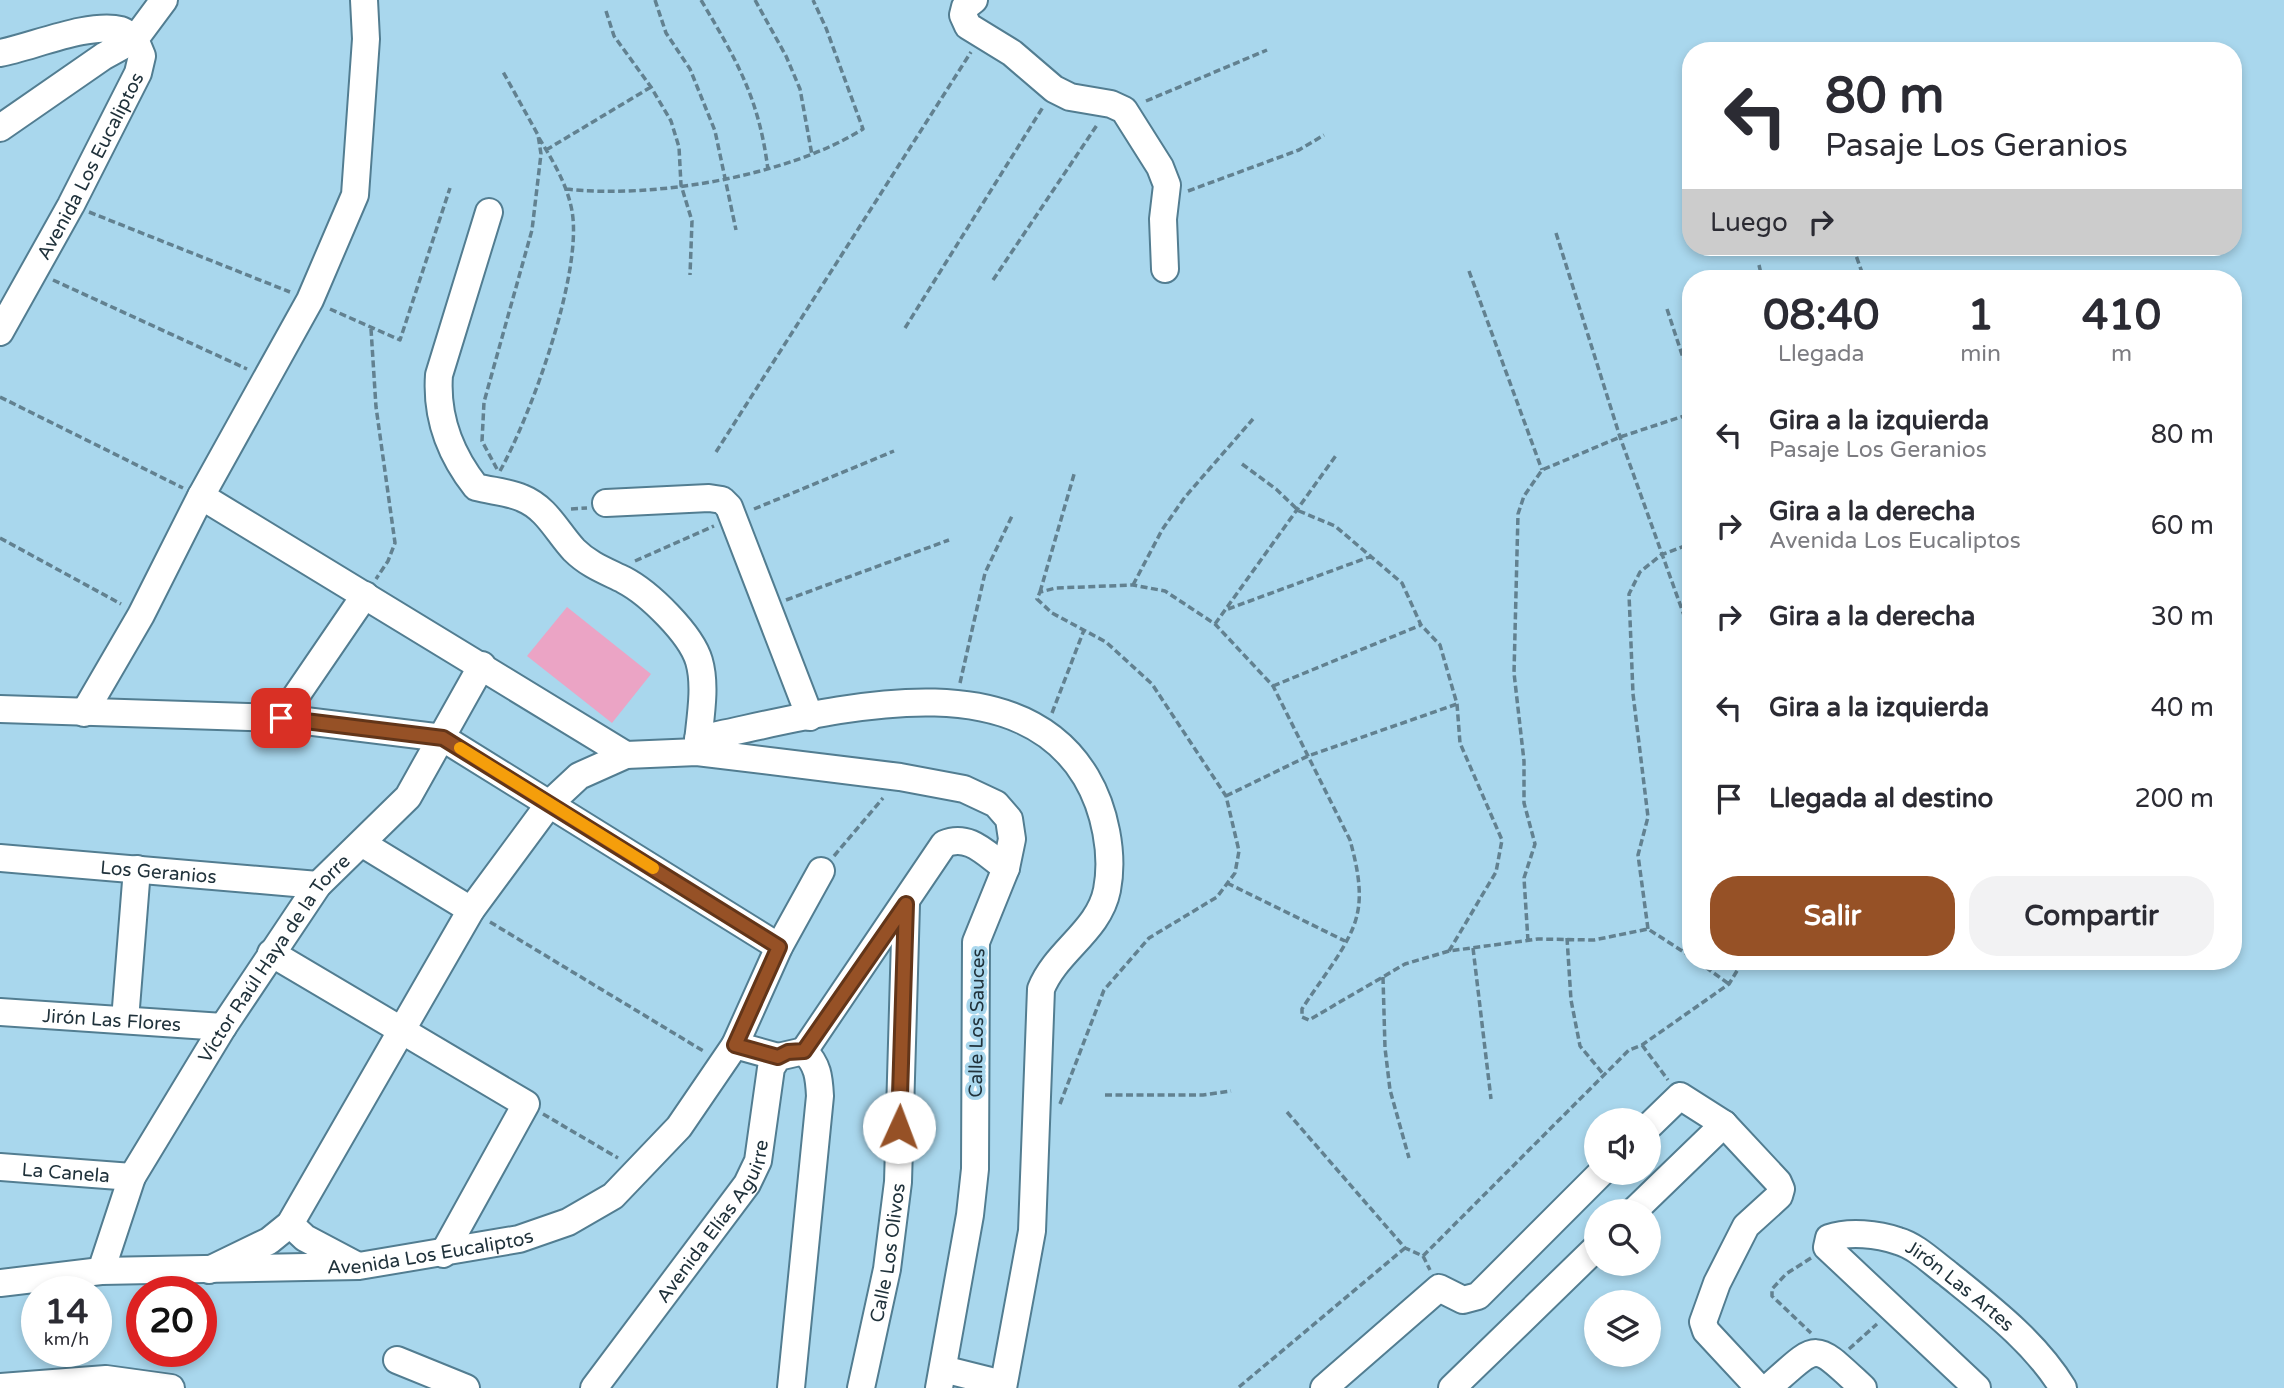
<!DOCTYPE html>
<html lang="es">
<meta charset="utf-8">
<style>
body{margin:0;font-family:"Varela Round",sans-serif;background:#f2f2f3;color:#2b2b33;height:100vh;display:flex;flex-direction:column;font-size:26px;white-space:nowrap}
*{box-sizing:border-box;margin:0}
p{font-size:23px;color:#7c7c81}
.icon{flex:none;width:38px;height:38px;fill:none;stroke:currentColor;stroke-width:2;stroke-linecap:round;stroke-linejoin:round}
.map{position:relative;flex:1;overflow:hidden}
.panel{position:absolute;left:1682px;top:270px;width:560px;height:700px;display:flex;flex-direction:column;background:#fff;border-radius:28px;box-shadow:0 4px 10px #0003}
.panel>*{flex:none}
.guide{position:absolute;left:1682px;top:42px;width:560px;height:214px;border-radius:28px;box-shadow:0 4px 10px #0003;background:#fff;color:#2b2b33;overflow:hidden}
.buttons{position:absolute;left:1584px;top:1108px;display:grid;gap:14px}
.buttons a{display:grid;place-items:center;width:77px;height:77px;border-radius:50%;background:#fff;box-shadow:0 4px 10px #0003;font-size:35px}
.speed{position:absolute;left:21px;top:1276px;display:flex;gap:14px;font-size:35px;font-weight:700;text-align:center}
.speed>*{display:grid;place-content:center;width:91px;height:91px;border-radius:50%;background:#fff;box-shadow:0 4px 10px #0003;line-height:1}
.speed small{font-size:18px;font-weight:400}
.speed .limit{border:10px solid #d22;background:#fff;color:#111}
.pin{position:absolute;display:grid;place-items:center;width:60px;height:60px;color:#fff;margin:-30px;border-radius:14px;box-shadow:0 4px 10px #0006}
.me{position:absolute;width:77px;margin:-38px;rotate:2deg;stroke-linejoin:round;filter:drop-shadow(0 0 5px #0008)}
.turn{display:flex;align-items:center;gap:24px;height:147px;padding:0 28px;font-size:32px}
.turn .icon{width:91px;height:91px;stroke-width:2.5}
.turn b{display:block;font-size:49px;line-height:60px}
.then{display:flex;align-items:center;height:66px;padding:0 28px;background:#0003;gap:14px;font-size:26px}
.eta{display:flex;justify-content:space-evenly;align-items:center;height:119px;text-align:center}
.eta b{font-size:42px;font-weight:700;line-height:49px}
.action{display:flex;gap:14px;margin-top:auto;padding:14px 28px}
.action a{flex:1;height:80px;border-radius:28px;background:#965126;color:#fff;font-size:28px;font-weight:700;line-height:80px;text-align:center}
.action a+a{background:#f2f2f3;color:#2b2b33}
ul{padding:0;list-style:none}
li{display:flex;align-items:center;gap:21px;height:91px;padding:0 28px}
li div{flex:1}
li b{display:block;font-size:26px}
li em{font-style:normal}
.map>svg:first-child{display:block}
.green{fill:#eba4c5}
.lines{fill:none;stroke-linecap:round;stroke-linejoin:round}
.minor-casing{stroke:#527d91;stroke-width:30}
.path{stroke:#628190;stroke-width:3.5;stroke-dasharray:7 3.5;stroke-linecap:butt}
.minor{stroke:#fff;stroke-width:26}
.route-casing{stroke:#623519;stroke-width:18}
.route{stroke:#965126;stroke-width:12}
.slow{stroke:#f59e0b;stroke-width:12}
.labels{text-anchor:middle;stroke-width:7;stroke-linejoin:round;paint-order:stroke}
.street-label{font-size:19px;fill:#20323b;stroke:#a9d7ed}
</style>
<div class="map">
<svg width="2284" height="1388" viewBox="0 0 2284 1388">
<rect width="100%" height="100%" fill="#a9d7ed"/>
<path class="green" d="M567 607 651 674 612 723 527 656Z"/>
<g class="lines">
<g class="minor-casing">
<g id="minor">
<path d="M974 0 965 7 963 15 968 26 1012 53 1054 89 1070 97 1111 104 1124 110 1160 167 1167 185 1163 219 1165 269"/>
<path d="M0 53C32 47 89 22 121 30 125 31 130 36 135 39L104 56 0 128"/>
<path d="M489 212 439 375C436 417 450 454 476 487 491 491 509 492 522 498 547 508 557 532 574 550 589 565 606 571 624 580 649 593 691 634 699 661 707 688 699 724 697 752"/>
<path id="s1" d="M0 332 71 205 138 73 142 56 135 39 164 0"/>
<path d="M201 496 626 755"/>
<path d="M606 503 709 498 722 500 729 507 810 717"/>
<path d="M0 709 281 718 443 738 779 947"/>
<path d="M84 713 141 615 201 496 310 300 355 195 366 39 364 0"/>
<path d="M281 718 365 595"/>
<path d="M698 739C812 717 1011 652 1086 777 1105 809 1114 854 1107 890 1099 931 1056 951 1041 989L1032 1231 1003 1388"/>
<path d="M363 844 471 910"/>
<path id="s2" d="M0 858 318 885"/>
<path d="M271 953 526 1104 443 1254"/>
<path id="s3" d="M0 1012 223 1027"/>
<path d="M125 1020 137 869"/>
<path d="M735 1045 779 947 821 871"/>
<path d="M804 1051 944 844C969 833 986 854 1006 868"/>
<path d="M1648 1127 1680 1096 1724 1124 1778 1182 1781 1189 1779 1196 1746 1226 1717 1283 1703 1322 1706 1331 1759 1388"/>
<path id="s4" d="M0 1167 132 1177"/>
<path d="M1634 1211 1724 1124"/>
<path d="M290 1224 305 1238 356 1265"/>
<path d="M209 1270 269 1241 290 1224 471 910 550 803 579 776 626 755 697 752 900 777 964 789 996 804 1009 819 1012 839 1006 868 976 942 975 1169 970 1215 939 1388"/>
<path id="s5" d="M101 1271 132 1177 223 1027 318 885 408 797 482 665"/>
<path id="s6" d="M0 1283 101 1271 359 1266 519 1239 568 1222 613 1196 679 1127 735 1045 778 1057"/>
<path d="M397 1360 466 1388"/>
<path d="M943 1369 1003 1384"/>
<path d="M0 1387 106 1379 171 1388"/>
<path id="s7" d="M594 1388 747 1184 758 1161 771 1068 778 1057 804 1051"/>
<path d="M791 1388 820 1096C819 1077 818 1065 804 1051"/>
<path id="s8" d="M861 1388 887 1269 898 1182 906 904"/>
<path d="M1324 1388 1439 1288 1463 1300 1478 1296 1602 1172"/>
<path d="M1452 1388 1596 1248"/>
<path d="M1768 1388C1820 1342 1812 1341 1863 1388"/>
<path id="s9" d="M1977 1388 1827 1247 1829 1238C1849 1231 1878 1234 1898 1241 1916 1246 1933 1263 1948 1274 1990 1308 2035 1342 2063 1388"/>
</g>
</g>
<path class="path" d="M655 0 666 33 690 69 715 131 736 230
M701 0C737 61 759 98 768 170
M755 0 786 56 800 89 812 155
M606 11 614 36 651 87 671 121 679 147 681 185 692 221 690 275
M1146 101 1267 50
M546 150 651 87
M566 189C654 199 788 176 863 129L826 28 813 0
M1188 191 1299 150 1324 135
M89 212 290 292
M1556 233 1620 437 1690 632
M1853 247 1864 278
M1759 265 1762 278
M1469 271 1542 470
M53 280 247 369
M993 280 1097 125
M330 309 400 340 450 188
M1667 309 1690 379
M905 328 1043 107
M371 329 376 407 395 543 388 561 376 579
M0 397 183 488
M716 452 971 52
M1242 464 1276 489 1299 511 1335 526 1402 583 1421 625 1440 645 1457 704 1460 743 1502 840 1496 872 1449 951
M497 469 482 441 484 402 532 230 541 154 538 135 502 70
M500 471C531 415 583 273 572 211 567 184 553 161 539 138
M571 509 587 508
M754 509 894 451
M0 538 121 604
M635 561 714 526
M1133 585 1162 530 1185 497 1253 419
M1040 592 1075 471
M786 600 949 540
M1228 609 1372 556
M1215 624 1337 454
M960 683 985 573 1012 516
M1273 686 1421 625
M1052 713 1084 630
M1226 796 1308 756 1457 704
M834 856 883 798
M1227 883 1345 941
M490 922 705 1052
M1648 929 1638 855 1648 817 1633 694 1629 594 1640 572 1661 555 1690 544
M1567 938 1571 1000 1580 1046 1604 1075
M1528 941 1524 878 1535 844 1524 803V761L1514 673 1518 514 1524 496 1542 470 1620 437 1690 414
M1473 948 1491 1099
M1697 961 1729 984
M1383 977 1385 1048 1390 1090 1409 1158
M1642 1045 1668 1080
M1105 1095H1203L1231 1091
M1060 1104 1104 990 1149 938 1217 897 1235 873 1239 851 1226 796 1152 684 1106 642 1052 613 1037 599 1040 592 1056 588 1133 585 1165 591 1215 624 1273 686 1350 840C1356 862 1363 891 1357 915 1351 944 1318 983 1302 1009V1017L1309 1020 1405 964 1449 951 1538 939 1594 940 1648 929 1690 956
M1287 1112 1405 1248 1423 1256 1430 1270
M543 1114 618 1158
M1423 1256 1629 1050 1642 1045 1729 984 1743 961
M1811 1258 1786 1274 1772 1289V1296L1811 1333
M1849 1349 1877 1324
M1239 1387 1405 1248"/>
<use href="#minor" class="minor"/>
</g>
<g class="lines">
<g class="route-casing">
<path id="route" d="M281 718 443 738 779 947 735 1045 778 1057 788 1052 804 1051 906 904 899 1127"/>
</g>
<use href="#route" class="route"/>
<path class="slow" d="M460 748 653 868"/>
</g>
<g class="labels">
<g class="street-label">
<text dy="7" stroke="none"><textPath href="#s1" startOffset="189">Avenida Los Eucaliptos</textPath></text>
<text dy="7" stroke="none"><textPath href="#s2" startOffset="159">Los Geranios</textPath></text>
<text dy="7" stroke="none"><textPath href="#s5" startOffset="360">Víctor Raúl Haya de la Torre</textPath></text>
<text dy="7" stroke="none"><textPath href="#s3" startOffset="112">Jirón Las Flores</textPath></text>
<text transform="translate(976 1023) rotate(-89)" y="7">Calle Los Sauces</text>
<text dy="7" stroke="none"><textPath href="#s4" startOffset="66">La Canela</textPath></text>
<text dy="7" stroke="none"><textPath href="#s7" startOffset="206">Avenida Elías Aguirre</textPath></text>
<text dy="7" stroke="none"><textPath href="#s6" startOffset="432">Avenida Los Eucaliptos</textPath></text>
<text dy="7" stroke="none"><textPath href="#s8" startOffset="138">Calle Los Olivos</textPath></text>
<text dy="7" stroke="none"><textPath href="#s9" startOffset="362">Jirón Las Artes</textPath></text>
</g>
</g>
</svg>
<div class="buttons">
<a><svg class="icon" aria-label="sound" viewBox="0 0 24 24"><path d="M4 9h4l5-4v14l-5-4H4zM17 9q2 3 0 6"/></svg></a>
<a><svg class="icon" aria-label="search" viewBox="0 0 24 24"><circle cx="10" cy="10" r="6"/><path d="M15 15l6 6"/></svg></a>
<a><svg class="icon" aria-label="layers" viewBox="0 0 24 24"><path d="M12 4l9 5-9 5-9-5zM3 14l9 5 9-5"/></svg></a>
</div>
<div class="speed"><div>14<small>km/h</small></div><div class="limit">20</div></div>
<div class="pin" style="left:281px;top:718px;background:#d93025"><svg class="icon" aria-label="arrive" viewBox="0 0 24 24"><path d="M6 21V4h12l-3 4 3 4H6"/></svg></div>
<svg class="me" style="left:899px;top:1127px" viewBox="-20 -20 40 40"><circle r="19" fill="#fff"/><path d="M0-13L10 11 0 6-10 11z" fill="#965126"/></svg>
<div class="guide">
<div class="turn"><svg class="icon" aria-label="left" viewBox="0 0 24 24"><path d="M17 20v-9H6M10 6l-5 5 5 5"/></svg><div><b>80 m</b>Pasaje Los Geranios</div></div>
<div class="then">Luego<svg class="icon" aria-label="right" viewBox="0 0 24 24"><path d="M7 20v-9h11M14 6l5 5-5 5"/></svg></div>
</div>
<section class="panel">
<div class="eta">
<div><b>08:40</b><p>Llegada</p></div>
<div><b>1</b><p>min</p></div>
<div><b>410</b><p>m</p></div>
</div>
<ul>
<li><svg class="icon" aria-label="left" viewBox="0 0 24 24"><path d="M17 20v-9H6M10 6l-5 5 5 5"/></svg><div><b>Gira a la izquierda</b><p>Pasaje Los Geranios</p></div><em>80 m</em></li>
<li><svg class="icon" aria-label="right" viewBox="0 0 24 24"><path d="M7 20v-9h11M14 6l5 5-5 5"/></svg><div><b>Gira a la derecha</b><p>Avenida Los Eucaliptos</p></div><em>60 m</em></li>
<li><svg class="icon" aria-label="right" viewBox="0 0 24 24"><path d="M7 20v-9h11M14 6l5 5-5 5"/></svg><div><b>Gira a la derecha</b></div><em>30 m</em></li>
<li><svg class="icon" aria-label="left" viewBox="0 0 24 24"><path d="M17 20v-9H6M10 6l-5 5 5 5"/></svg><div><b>Gira a la izquierda</b></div><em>40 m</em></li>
<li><svg class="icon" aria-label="arrive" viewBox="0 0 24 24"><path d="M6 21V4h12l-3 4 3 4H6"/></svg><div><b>Llegada al destino</b></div><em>200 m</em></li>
</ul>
<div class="action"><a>Salir</a><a>Compartir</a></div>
</section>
</div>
